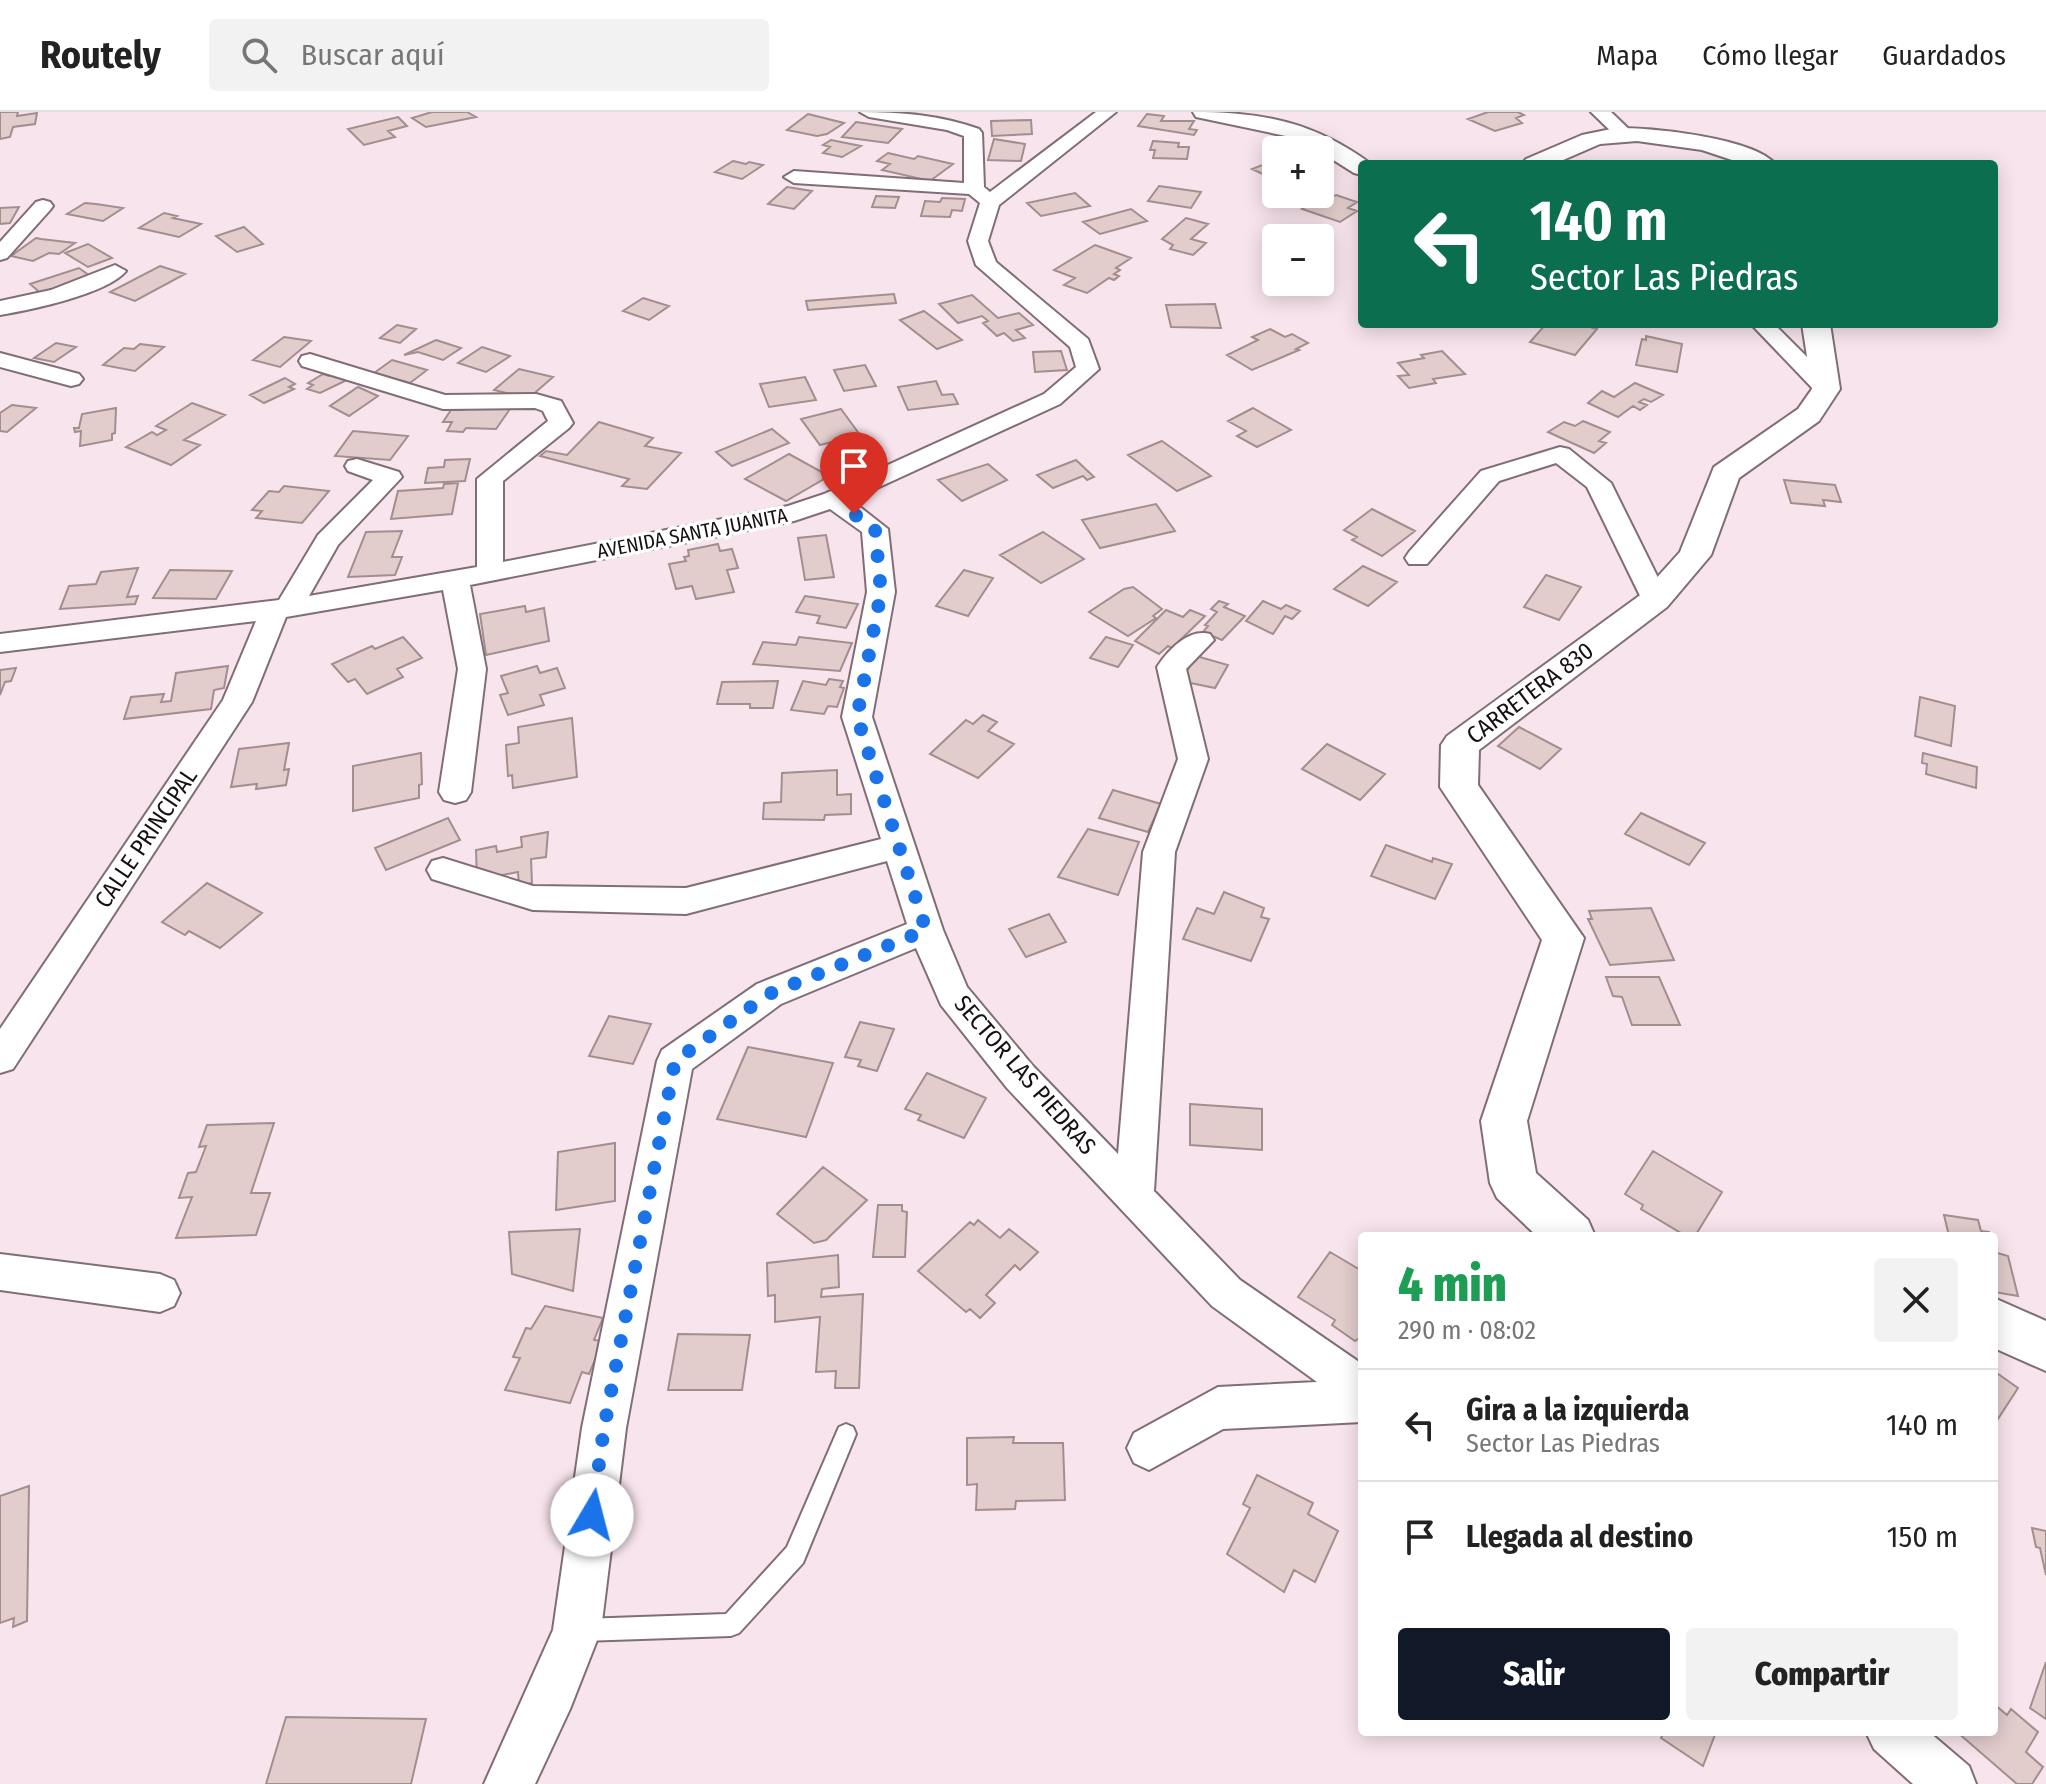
<!DOCTYPE html>
<html lang="es">
<meta charset="utf-8">
<style>
body{margin:0;font-family:"Fira Sans Condensed",sans-serif;background:#f2f2f2;color:#222;height:100vh;display:flex;flex-direction:column;font-size:30px;white-space:nowrap}
*{box-sizing:border-box;margin:0}
p{font-size:26px;color:#767676}
.icon{flex:none;width:44px;height:44px;fill:none;stroke:currentColor;stroke-width:2;stroke-linecap:round;stroke-linejoin:round}
.map{position:relative;flex:1;overflow:hidden}
.sheet{position:absolute;left:1358px;top:1120px;width:640px;height:504px;display:flex;flex-direction:column;background:#fff;border-radius:8px;box-shadow:0 4px 20px #0003}
.sheet>*{flex:none}
.hud{position:absolute;left:1358px;top:48px;width:640px;height:168px;border-radius:8px;box-shadow:0 4px 20px #0003;background:#0b6e4f;color:#fff;overflow:hidden}
.controls{position:absolute;left:1262px;top:24px;display:grid;gap:16px}
.controls a{display:grid;place-items:center;width:72px;height:72px;border-radius:8px;background:#fff;box-shadow:0 4px 20px #0003;font-size:40px}
.pin{position:absolute;display:grid;place-items:center;width:68px;height:68px;color:#fff;margin:-82px -34px;border-radius:50% 50% 50% 0;rotate:-45deg;box-shadow:0 0 8px #0007}
.pin .icon{rotate:45deg}
.me{position:absolute;width:88px;margin:-44px;rotate:8deg;stroke-linejoin:round;filter:drop-shadow(0 0 6px #0008)}
.turn{display:flex;align-items:center;gap:28px;height:168px;padding:0 40px;font-size:36px}
.turn .icon{width:104px;height:104px;stroke-width:2.5}
.turn b{display:block;font-size:56px;line-height:68px}
.round{display:grid;place-items:center;flex:none;width:84px;height:84px;border-radius:8px;background:#f2f2f2}
.headline{display:flex;align-items:center;justify-content:space-between;height:136px;padding:0 40px}
h1{font-size:48px;font-weight:800;line-height:60px;color:#1e9e55}
.action{display:flex;gap:16px;margin-top:auto;padding:16px 40px}
.action a{flex:1;height:92px;border-radius:8px;background:#111827;color:#fff;font-size:32px;font-weight:800;line-height:92px;text-align:center}
.action a+a{background:#f2f2f2;color:#222}
ul{padding:0;list-style:none}
li{display:flex;align-items:center;gap:24px;height:112px;padding:0 40px;border-top:2px solid #e0e0e0}
li div{flex:1}
li b{display:block;font-size:30px}
li em{font-style:normal}
header{display:flex;align-items:center;gap:48px;box-sizing:border-box;height:112px;padding:0 40px;background:#fff;border-bottom:2px solid #e0e0e0}
header strong{font-size:38px}
nav{display:flex;gap:44px;margin-inline-start:auto;font-size:28px}
.search{width:560px;height:72px;background:#f2f2f2;display:flex;align-items:center;gap:20px;box-sizing:border-box;padding:0 28px;border-radius:8px;color:#767676;font-size:30px}
.map>svg:first-child{display:block}
.building{fill:#e2cccc;stroke:#a38e8e;stroke-width:2}
.lines{fill:none;stroke-linecap:round;stroke-linejoin:round}
.service-casing{stroke:#806e76;stroke-width:4}
.minor-casing{stroke:#806e76;stroke-width:4}
.tertiary-casing{stroke:#806e76;stroke-width:4}
.service{fill:#fff;fill-rule:evenodd}
.minor{fill:#fff;fill-rule:evenodd}
.tertiary{fill:#fff;fill-rule:evenodd}
.route{stroke:#1a73e8;stroke-width:14;stroke-dasharray:0 25.2}
.labels{text-anchor:middle;stroke-width:7;stroke-linejoin:round;paint-order:stroke}
.far-street-label{font-size:20px;fill:#161013;stroke:#fff}
.street-label{font-size:24px;fill:#161013;stroke:#fff}
</style>
<header>
<strong>Routely</strong>
<div class="search"><svg class="icon" aria-label="search" viewBox="0 0 24 24"><circle cx="10" cy="10" r="6"/><path d="M15 15l6 6"/></svg>Buscar aquí</div>
<nav><a>Mapa</a><a>Cómo llegar</a><a>Guardados</a></nav>
</header>
<div class="map">
<svg width="2046" height="1672" viewBox="0 0 2046 1672">
<rect width="100%" height="100%" fill="#f8e4ed"/>
<path class="building" d="M0 0H18L17 4 37 1 35 12 13 15 10 25 0 27Z
M432 0H467L476 5 426 15 412 6Z
M1488 0H1518L1524 3 1516 6 1522 11 1495 19 1468 7Z
M808 2 844 11 827 22 817 24 787 18Z
M1147 2 1164 4 1161 9H1194L1189 17 1197 18 1194 23 1138 14Z
M398 5 407 14 388 19 395 25 364 33 348 17Z
M1031 8 1032 22 992 24 991 9Z
M856 10 902 17 888 31 842 25Z
M994 27 1025 32 1021 49 988 48Z
M831 28 861 34 842 45 823 41 830 35 823 33Z
M1153 29 1179 31 1178 35H1189L1187 47 1153 46 1155 38H1150Z
M888 41 914 47 918 44 953 52 930 69 882 58 890 52 877 49Z
M1276 48V68L1252 57Z
M733 49 746 52 749 50 763 53 742 67 715 60Z
M1159 74 1201 80 1191 96 1148 89Z
M787 75 812 79 794 97 768 92Z
M1075 81 1090 94 1041 104 1027 91Z
M1336 83 1357 90 1348 96 1357 99 1340 110 1302 97 1319 86 1327 88Z
M876 84 899 85 895 96 872 95Z
M942 86 965 87 962 99 952 98 950 105 921 104 925 89 940 90Z
M85 91 96 92 123 96 103 109 67 102Z
M19 95 10 111 0 112V96Z
M1131 97 1147 109 1100 122 1083 110Z
M164 101 177 104 173 106 201 112 179 125 139 116Z
M1186 106 1208 112 1191 127 1206 131 1193 143 1170 137 1173 133 1162 127Z
M244 115 263 132 237 140 216 124Z
M36 126 41 127 75 131 59 142 49 141 33 149 11 144Z
M88 132 112 146 88 155 65 141Z
M1095 133 1131 146 1116 156 1120 158 1114 162 1119 164 1114 168 1109 166 1087 181 1064 173 1075 166 1054 158Z
M160 154 185 162 135 189 110 180Z
M79 156 94 167 44 184 30 172Z
M894 182 896 191 808 198 806 189Z
M972 183 998 206 1019 201 1033 213 1016 218 1025 226 1013 229 1004 221 997 224 983 211 988 209 982 204 958 211 939 192Z
M643 186 669 194 649 208 623 199Z
M1215 192 1221 216 1171 215 1166 193Z
M924 199 962 228 937 237 900 208Z
M1546 212H1579L1597 217 1575 243 1530 230Z
M397 213 416 217 400 231 380 226Z
M1270 217 1285 225 1292 222 1308 231 1296 237 1299 238 1252 258 1227 243 1258 228 1252 225Z
M1646 224 1682 232 1677 260 1636 253 1642 227 1646 228Z
M284 225 311 229 280 255 253 248Z
M436 228 461 236 443 248 418 240 404 243Z
M56 231 76 235 54 250 34 246Z
M140 232 164 235 135 259 103 253 124 236 134 237Z
M482 235 510 244 486 260 458 251Z
M1061 239 1067 258 1035 260 1033 240Z
M1442 239 1465 262 1433 267 1436 271 1409 276 1398 264 1409 263 1398 251 1424 246 1421 243Z
M392 248 427 258 410 271 374 261Z
M865 253 876 274 844 279 834 258Z
M519 257 553 265 529 286 494 278Z
M333 261 349 267 320 281 307 277 313 273 308 271 323 262 329 264Z
M805 265 816 288 769 295 760 272Z
M285 266 295 272 289 275 294 277 264 291 250 283Z
M936 269 942 283 953 282 958 292 908 298 898 275Z
M1635 271 1663 283 1651 290 1644 287 1639 290 1647 293 1640 298 1633 294 1618 305 1588 291 1602 279 1614 285Z
M358 275 378 284 349 304 330 294Z
M192 291 225 303 184 328 200 333 171 353 126 335 152 320 157 323 166 318 156 314Z
M12 293 36 296 7 320 0 319V301Z
M467 295 510 297 496 317 466 316 463 320 447 319 452 310H443L451 298H463Z
M116 296 115 321 112 322V328L80 334 81 319 75 320 74 316H79L82 302Z
M1253 296 1291 318 1257 335 1237 324 1246 319 1228 309Z
M841 297 860 323 820 333 801 307Z
M1583 309 1610 320 1599 329 1606 331 1594 341 1548 320 1564 310 1575 314Z
M599 310 653 326 645 334 681 341 647 377 622 374 629 367 540 344 546 339 567 343Z
M772 317 789 331 732 354 716 340Z
M353 319 408 324 390 348 335 344Z
M1162 329 1211 364 1177 379 1128 343Z
M789 342 829 364 786 389 745 367Z
M470 347 465 369 425 371 428 356 444 355 445 348Z
M1076 348 1094 365 1087 368 1083 364 1053 376 1037 363Z
M988 352 1007 368 962 389 938 368Z
M1784 368 1835 373 1841 390 1823 388 1825 394 1791 391Z
M458 371 452 402 391 407 398 379 443 376 444 372Z
M284 374 329 379 302 411 256 406 262 399 252 398 269 379 279 380Z
M1156 392 1175 419 1100 436 1082 408Z
M1372 397 1415 419 1382 444 1352 428 1357 425 1344 418Z
M402 419 392 445H402L395 463 348 465 366 420Z
M1043 420 1084 447 1041 471 1000 443Z
M826 423 834 465 805 468 798 426Z
M718 432 720 439 732 437 738 456 727 458 734 480 696 487 692 474 676 477 669 452 686 449 684 445 689 444 688 438Z
M1363 454 1397 470 1368 494 1334 477Z
M138 456 127 485 138 484 135 492 60 497 69 474 96 472 101 460Z
M170 458 232 459 216 487 153 486Z
M964 458 993 466 968 504 936 494Z
M1546 463 1581 475 1559 508 1524 495Z
M1133 475 1162 497 1153 504 1156 506 1128 524 1089 500 1124 477Z
M805 484 858 492 846 516 817 511 820 504 796 500Z
M1219 489 1228 492 1224 495 1245 504 1222 528 1203 520 1208 514 1205 513 1217 500 1211 497Z
M1263 489 1281 497 1286 493 1300 499 1292 507 1285 504 1273 522 1246 509Z
M525 494 526 500 544 496 549 529 486 543 480 502Z
M1166 498 1183 505 1190 498 1205 504 1172 536 1168 534 1159 542 1135 529Z
M403 525 422 546 397 557 403 565 367 582 355 567 348 570 332 552 372 534 375 537Z
M799 525 852 531 840 559 753 552 763 530 796 533Z
M1106 525 1133 533 1118 555 1090 546Z
M1196 544 1228 553 1215 576 1181 569Z
M228 554 224 576 214 578 211 597 124 607 131 585 164 582 161 590 171 589 176 561Z
M537 554 540 561 557 556 565 576 540 583 544 593 508 603 500 583 508 581 501 564Z
M16 556 11 569 5 570 0 583V558Z
M829 567 843 569 840 575 844 576 837 595 828 594 824 602 791 598 803 569 826 573Z
M778 569 773 596H750V592H717L722 570Z
M1920 585 1955 594 1951 634 1915 624Z
M983 603 997 610 988 619 1014 632 978 666 930 642 966 608 973 612Z
M572 606 577 665 513 676 512 663 508 664 506 633 519 631 518 615Z
M1519 615 1561 637 1540 657 1498 634Z
M289 631 284 658 289 657 286 673 256 677 257 672 231 675 239 637Z
M1327 632 1385 662 1360 688 1302 657Z
M421 641 422 672 419 673V686L353 699V654Z
M1923 641 1977 655 1976 676 1926 662 1927 652 1922 651Z
M837 658V683L851 682V702L825 703 824 708 763 707 764 691 781 690 782 661Z
M1113 678 1161 692 1148 720 1099 706Z
M1641 701 1705 731 1689 753 1625 722Z
M448 706 460 728 386 758 375 736Z
M1088 717 1139 730 1118 783 1058 765Z
M548 720 546 745 531 747 532 771 519 774 518 760 477 768 476 738 496 734 497 740 522 735 521 725Z
M1386 733 1432 750 1433 746 1452 752 1435 787 1371 764Z
M207 771 262 801 220 836 189 819 185 823 162 810Z
M1224 780 1264 796 1261 805 1269 807 1251 849 1183 827 1197 796 1214 802Z
M1651 796 1674 848 1610 853 1588 807H1592L1589 799Z
M1049 802 1066 830 1026 845 1009 817Z
M1606 865H1659L1680 913H1632L1622 885 1613 884Z
M609 904 651 912 633 952 589 944Z
M860 910 894 917 877 959 858 954 861 948 845 945Z
M748 935 833 951 806 1025 717 1007Z
M927 961 986 986 964 1026 918 1008 921 1003 905 997Z
M1190 992 1262 997V1038L1190 1033Z
M274 1011 251 1081H270L256 1123 176 1126 192 1085 179 1086 188 1061 196 1060 206 1034 199 1035 207 1013Z
M615 1031V1089L556 1098 558 1040Z
M1653 1039 1722 1080 1695 1124H1686L1641 1097 1643 1093 1625 1082Z
M823 1055 867 1088 826 1128 814 1131 777 1102Z
M878 1093H902V1099L907 1100 905 1145H873Z
M1944 1103 1978 1108 1981 1119 1989 1120 1990 1124H1949Z
M978 1108 1000 1126 1009 1117 1038 1140 1020 1158 1015 1153 986 1183 995 1191 980 1206 970 1197 966 1200 918 1159 970 1110 974 1113Z
M580 1117 573 1179 512 1162 509 1120Z
M1330 1140 1362 1159V1224L1355 1229 1332 1213 1335 1208 1298 1185Z
M1994 1140 2008 1144 2018 1184 1994 1180Z
M838 1143 839 1175 822 1177 821 1185 863 1182 859 1276H835L836 1259 816 1260 820 1205 775 1210V1183L768 1184 767 1151Z
M545 1194 603 1206 594 1228 603 1229 589 1262 582 1260 570 1291 505 1278 520 1246 513 1245 526 1216 531 1217Z
M678 1222 750 1223 742 1278H668Z
M1994 1259 2018 1276 1994 1313Z
M1014 1325 1013 1331H1063L1065 1388 1016 1389 1015 1397 976 1398 977 1372 967 1373V1326Z
M1257 1363 1313 1391 1308 1402 1338 1419 1315 1470 1294 1458 1284 1480 1227 1442 1250 1396 1243 1392Z
M29 1374 27 1509 13 1515 14 1506 0 1511V1384Z
M2032 1416 2046 1419V1463L2040 1436 2036 1435Z
M2046 1550V1607L2030 1596Z
M1994 1592 2007 1603 2011 1597 2038 1620 2026 1640 2043 1655 2032 1672H2017L1957 1620H1994Z
M286 1605 426 1607 411 1672H266Z
M1664 1620H1716L1703 1654 1661 1626Z"/>
<g class="lines">
<g class="service-casing">
<path id="service" d="M846 1312 853 1315 856 1322 803 1451 739 1521 731 1524 582 1529 574 1526 571 1518 574 1510 582 1507 726 1502 787 1435 839 1315Z"/>
</g>
<g class="minor-casing">
<path id="minor" d="M860 0C901 0 940 3 979 17L982 21 984 75 990 80 1096 0H1116L999 93 988 129 996 150 1088 227 1099 257 1060 292 851 388 888 417 895 480 872 605 943 818 967 875 1033 954 1118 1042 1143 740 1178 647 1157 555C1168 538 1189 516 1210 522L1214 528 1186 557 1208 647 1175 740 1154 1079 1240 1168 1362 1252V1310L1223 1317 1149 1358 1134 1351 1127 1336 1134 1321 1218 1275 1317 1270 1212 1194 1007 976 941 893 916 836 781 892 692 957 626 1316 601 1518 570 1597 535 1672H484L553 1518 582 1316 657 949 662 938 757 872 907 812 887 749 686 802 533 798 432 767 427 758 432 749 443 746 533 774 686 776 881 727 842 605 867 480 862 420 830 397 794 409 470 473 486 557 471 680 466 688 455 691 444 688 439 680 458 557 443 478 286 505 252 590 13 957 0 961V917L223 588 256 509 0 540V522L279 488 318 423 373 368 348 359 345 354 348 349 357 347 399 360 402 365 338 433 309 484 477 455V367L548 309 543 299 535 296 443 297 302 254 299 249 302 244 310 242 445 283 536 282 561 289 573 311 569 316 503 369V450L788 394 824 382 1044 282 1076 255 1070 235 976 153 968 129 980 91 969 82 794 71 784 65 794 59 964 71V24L947 18 869 5Z
M1591 0H1611L1635 23 1633 27H1619Z
M43 88 50 90 53 94 50 98 7 146 0 148V130L36 90Z
M115 153 126 159C107 182 30 198 0 203V189L51 178Z
M1751 212H1774L1834 272 1838 277 1834 282H1818Z
M0 241 79 262 83 267 79 272 71 274 0 255Z
M1560 335 1569 337 1611 371 1669 488 1665 494 1655 497 1645 494 1587 375 1556 351 1499 369 1427 452H1409L1405 446 1409 440 1481 359Z
M0 1142 160 1162 174 1168 180 1181 174 1194 160 1200 0 1178Z
M1866 1620H1929L1969 1654 1976 1672H1913L1874 1637Z"/>
</g>
<g class="tertiary-casing">
<path id="tertiary" d="M1193 0C1263 0 1314 10 1371 52H1362V63L1354 61 1300 27 1196 5Z
M1616 16C1649 15 1755 26 1775 52H1744L1702 38 1637 29 1600 32 1554 52H1522L1526 47 1582 23Z
M1802 212H1830L1840 277 1819 309 1739 366 1711 443 1667 495 1479 638 1478 673 1584 826 1527 1009 1536 1061 1588 1108 1595 1124H1537L1497 1086 1490 1071 1481 1009 1542 828 1440 675 1441 633 1447 624 1643 481 1680 440 1714 355 1798 297 1812 277Z
M1994 1186 2046 1209V1259L1994 1236Z"/>
</g>
<use href="#service" class="service"/>
<use href="#minor" class="minor"/>
<use href="#tertiary" class="tertiary"/>
</g>
<g class="lines">
<path class="route" d="M592 1403 604 1316 675 949 769 882 926 818 857 605 881 480 875 417 854 402"/>
</g>
<g class="labels">
<g class="far-street-label">
<text transform="translate(692 421) rotate(-11)" y="7">AVENIDA SANTA JUANITA</text>
</g>
<g class="street-label">
<text transform="translate(1530 581) rotate(-37)" y="8">CARRETERA 830</text>
<text transform="translate(146 726) rotate(-56)" y="8">CALLE PRINCIPAL</text>
<text transform="translate(1025 963) rotate(49)" y="8">SECTOR LAS PIEDRAS</text>
</g>
</g>
</svg>
<div class="controls">
<a>+</a>
<a>−</a>
</div>
<div class="pin" style="left:854px;top:402px;background:#d93025"><svg class="icon" aria-label="arrive" viewBox="0 0 24 24"><path d="M6 21V4h12l-3 4 3 4H6"/></svg></div>
<svg class="me" style="left:592px;top:1403px" viewBox="-20 -20 40 40"><circle r="19" fill="#fff"/><path d="M0-13L10 11 0 6-10 11z" fill="#1a73e8"/></svg>
<div class="hud">
<div class="turn"><svg class="icon" aria-label="left" viewBox="0 0 24 24"><path d="M17 20v-9H6M10 6l-5 5 5 5"/></svg><div><b>140 m</b>Sector Las Piedras</div></div>
</div>
<section class="sheet">
<div class="headline"><div><h1>4 min</h1><p>290 m · 08:02</p></div><a class="round"><svg class="icon" aria-label="close" viewBox="0 0 24 24"><path d="M6 6l12 12M18 6L6 18"/></svg></a></div>
<ul>
<li><svg class="icon" aria-label="left" viewBox="0 0 24 24"><path d="M17 20v-9H6M10 6l-5 5 5 5"/></svg><div><b>Gira a la izquierda</b><p>Sector Las Piedras</p></div><em>140 m</em></li>
<li><svg class="icon" aria-label="arrive" viewBox="0 0 24 24"><path d="M6 21V4h12l-3 4 3 4H6"/></svg><div><b>Llegada al destino</b></div><em>150 m</em></li>
</ul>
<div class="action"><a>Salir</a><a>Compartir</a></div>
</section>
</div>
